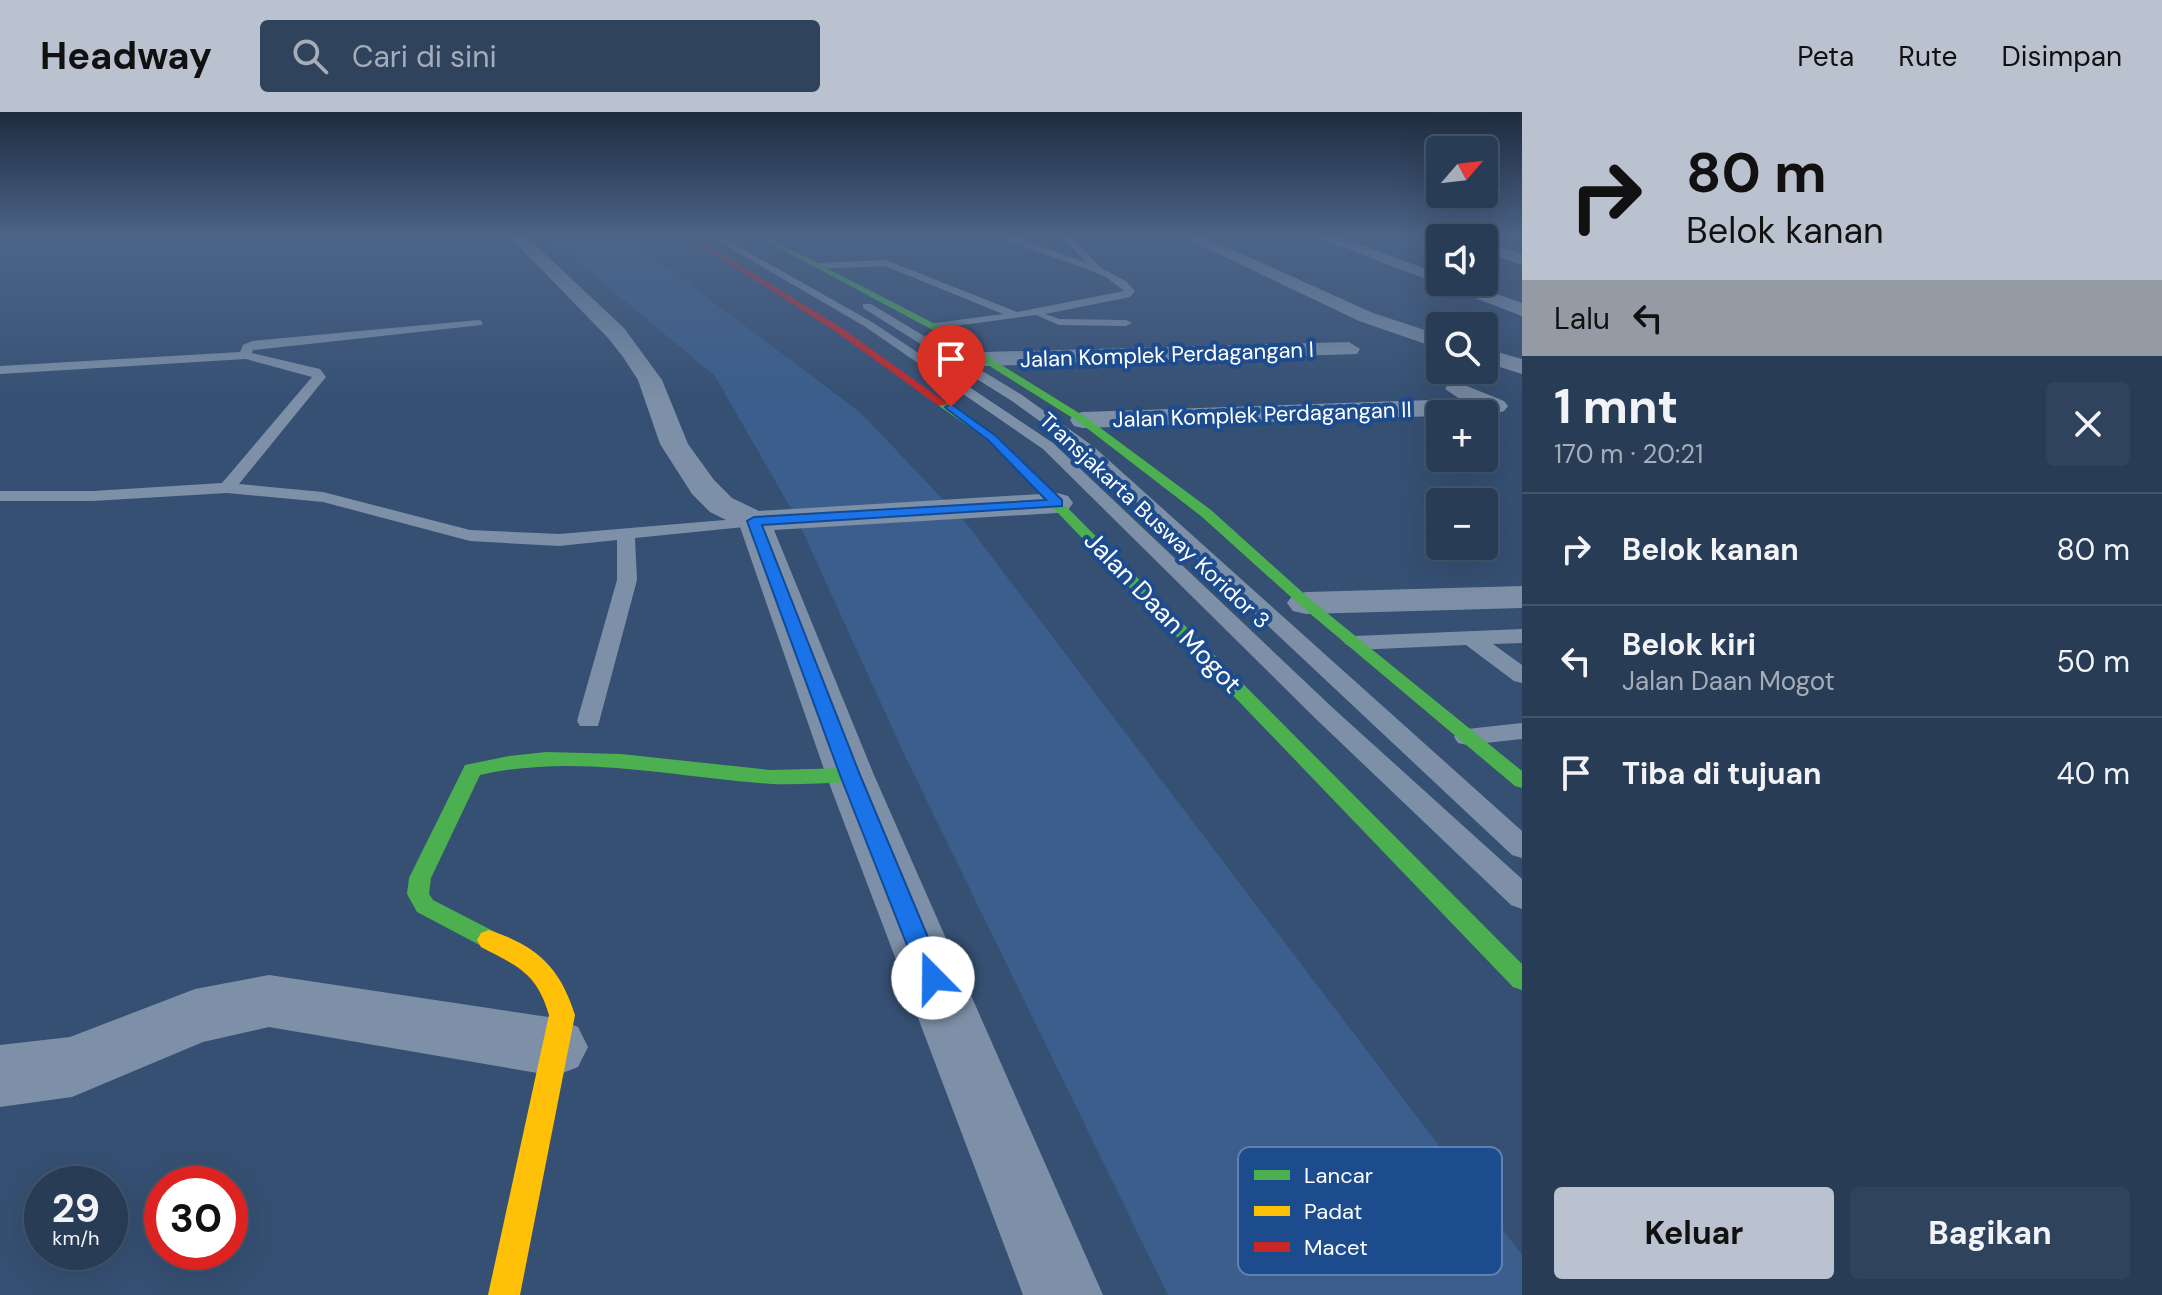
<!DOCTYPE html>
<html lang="id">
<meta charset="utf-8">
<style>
body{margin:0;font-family:"DM Sans",sans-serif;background:#30435c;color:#f1f3f6;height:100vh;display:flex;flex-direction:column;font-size:30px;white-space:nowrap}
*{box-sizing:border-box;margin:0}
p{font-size:26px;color:#a5adb9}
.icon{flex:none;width:44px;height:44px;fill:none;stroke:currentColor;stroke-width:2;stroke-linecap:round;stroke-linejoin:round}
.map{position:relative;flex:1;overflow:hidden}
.details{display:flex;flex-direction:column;background:#283c56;width:640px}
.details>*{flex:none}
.top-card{background:#b9c2ce;color:#111;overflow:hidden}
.needle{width:52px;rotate:62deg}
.controls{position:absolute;left:1426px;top:24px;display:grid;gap:16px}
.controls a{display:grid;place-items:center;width:72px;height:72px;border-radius:8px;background:#283c56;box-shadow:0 8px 32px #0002,0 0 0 2px #44566c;font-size:40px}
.speed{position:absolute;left:24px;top:1054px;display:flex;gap:16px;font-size:40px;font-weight:700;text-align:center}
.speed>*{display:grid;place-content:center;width:104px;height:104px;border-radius:50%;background:#283c56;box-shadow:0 8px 32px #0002,0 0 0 2px #44566c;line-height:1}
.speed small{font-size:20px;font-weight:400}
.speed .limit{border:12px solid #d22;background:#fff;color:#111}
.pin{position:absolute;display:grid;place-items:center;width:68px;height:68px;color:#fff;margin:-82px -34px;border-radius:50% 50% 50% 0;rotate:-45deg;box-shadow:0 0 8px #0007}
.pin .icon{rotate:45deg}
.me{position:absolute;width:88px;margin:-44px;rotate:338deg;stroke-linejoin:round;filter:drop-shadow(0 0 6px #0008)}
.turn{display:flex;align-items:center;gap:28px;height:168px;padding:0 32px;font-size:36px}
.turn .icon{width:104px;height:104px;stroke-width:2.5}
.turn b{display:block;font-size:56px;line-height:68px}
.then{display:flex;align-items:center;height:76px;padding:0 32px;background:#0003;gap:16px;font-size:30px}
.round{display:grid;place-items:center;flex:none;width:84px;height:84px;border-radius:8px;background:#30435c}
.headline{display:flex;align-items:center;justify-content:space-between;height:136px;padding:0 32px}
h1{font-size:48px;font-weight:700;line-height:60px}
.primary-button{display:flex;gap:16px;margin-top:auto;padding:16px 32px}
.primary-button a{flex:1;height:92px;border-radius:8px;background:#b9c2ce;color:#111;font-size:32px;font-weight:700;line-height:92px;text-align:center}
.primary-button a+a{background:#30435c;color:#f1f3f6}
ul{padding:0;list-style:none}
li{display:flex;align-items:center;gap:24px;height:112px;padding:0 32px;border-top:2px solid #44566c}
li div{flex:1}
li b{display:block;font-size:30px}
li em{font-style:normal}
header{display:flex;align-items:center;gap:48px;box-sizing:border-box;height:112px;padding:0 40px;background:#b9c2ce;color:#111}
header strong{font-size:38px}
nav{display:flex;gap:44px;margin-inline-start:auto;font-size:28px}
.search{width:560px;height:72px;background:#30435c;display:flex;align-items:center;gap:20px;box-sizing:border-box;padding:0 28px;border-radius:8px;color:#a5adb9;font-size:30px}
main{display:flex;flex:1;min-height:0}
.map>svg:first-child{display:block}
.water{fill:#3b5e8c}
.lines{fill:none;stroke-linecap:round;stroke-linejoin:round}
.lane{fill:#7d90a7;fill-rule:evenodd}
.street{fill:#7d90a7;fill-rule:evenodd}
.fast{fill:#4caf50;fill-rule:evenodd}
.slow{fill:#ffc107;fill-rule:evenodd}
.jam{fill:#c62828;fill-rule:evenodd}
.route{fill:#1a73e8;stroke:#114b97;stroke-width:2}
.labels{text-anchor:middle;stroke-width:8;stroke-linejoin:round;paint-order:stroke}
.far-street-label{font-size:22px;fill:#fff;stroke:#1c4c8d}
.street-label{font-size:26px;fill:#fff;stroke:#1c4c8d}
.key{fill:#1c4c8d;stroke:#6082af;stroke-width:2}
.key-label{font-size:22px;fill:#fff}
</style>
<header>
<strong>Headway</strong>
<div class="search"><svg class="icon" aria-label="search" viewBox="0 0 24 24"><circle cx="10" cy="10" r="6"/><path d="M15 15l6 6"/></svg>Cari di sini</div>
<nav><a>Peta</a><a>Rute</a><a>Disimpan</a></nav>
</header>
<main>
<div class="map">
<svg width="1522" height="1183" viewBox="0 0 1522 1183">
<rect width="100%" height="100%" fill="#365073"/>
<path class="water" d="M545 123H624L861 301 969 415 1522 1143V1183H1168L905 644 797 407 715 264Z"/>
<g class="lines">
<path class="lane" d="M708 123H718L872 210 1053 331 1334 597 1522 767V797L1511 793 1316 607 1043 337 864 214Z
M1000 123H1011L1087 151 1060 123H1069L1101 156 1126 169 1135 179 1130 185 1045 202 1060 207 1126 208 1132 211 1126 214 1059 213 1036 203 932 217 926 214 928 212 1003 202 885 154 818 157 813 154 818 151 886 148 1017 200 1124 179 1106 165 1089 158 1014 131Z
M863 192H871L1022 283 1094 335 1522 719V746L1512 743 1084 341 1012 289 863 196Z
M478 208 482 209V213L253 238 252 241 320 257 326 265 239 372 323 380 470 418 559 422 760 405 763 409 760 413 754 414 635 426 637 468 598 614H580L577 609 617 468V428L559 434 470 429 323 390 227 381 93 389H0V379H93L222 371 312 265 246 247 0 262V254L240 240 243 233 252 229Z
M1522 517V531L1493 532 1522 553V571L1514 569 1466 533 1355 538 1344 531 1355 524Z
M1522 611V627L1467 633 1458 631 1454 625 1458 619 1467 617Z"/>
<path class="street" d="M508 123H525L624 216 662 268 688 332 714 368 732 386 759 399 1057 381 1068 384 1073 391 1068 398 1057 401 774 418 874 663 1103 1183H1023L826 663 740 415 710 400 692 382 660 332 638 268 623 245 608 226Z
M1179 123H1200L1373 201 1440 223V237L1359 209Z
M1311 123H1333L1440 162V170H1463L1522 191V204Z
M1437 123H1461L1463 126H1440Z
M1484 130 1522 142V153L1484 140Z
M1349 230 1360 237 1357 242 985 254 977 252 974 247 977 242 985 240Z
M1484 236 1522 247V262L1484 250Z
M1457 270 1504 289 1508 294 1504 299 1495 302 1083 316 1074 314 1070 308 1074 302 1083 300 1460 287 1445 277 1448 272Z
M1522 474V496L1306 502 1293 499 1287 491 1293 483 1306 480Z
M269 863 555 906 578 915 588 935 578 955 555 964 269 915 203 930 72 985 0 995V933L70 925 195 877Z"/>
<path class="fast" d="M755 123H763L935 212 1087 306 1211 398 1311 488 1522 659V676L1515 674 1301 494 1201 404 1079 310 929 216Z
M939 290H947L996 324 1522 852V878L1513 875 988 328 939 294Z
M546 640 621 642 770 658 850 656 857 658 860 663 857 668 850 670C824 671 797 673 771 672 673 665 577 641 480 663L431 766 429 782 433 788 497 821 501 828 497 835 489 838 417 800 407 782 409 766 465 653 509 644Z"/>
<path class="slow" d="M489 818C537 834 560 855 575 903L520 1183H488L549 903C537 861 517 854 481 835L477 828 481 821Z"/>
<path class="jam" d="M685 123H692L842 216 948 292 939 294 836 220Z"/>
</g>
<linearGradient id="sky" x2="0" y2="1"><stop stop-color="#1e2c3f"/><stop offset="0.43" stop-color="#4c6488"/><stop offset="1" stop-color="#4c6488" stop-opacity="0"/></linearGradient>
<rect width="1522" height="289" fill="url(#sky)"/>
<path class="route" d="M951 292 996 324 1062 388V394L762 413 860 663 945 866 942 873 933 876 924 873 920 866 840 663 747 409 754 405 1046 388 988 328 947 297 945 295Z"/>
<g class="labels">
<g class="far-street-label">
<text transform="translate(1167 242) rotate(-2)" y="8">Jalan Komplek Perdagangan I</text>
<text transform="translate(1262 302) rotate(-2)" y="8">Jalan Komplek Perdagangan II</text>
<text transform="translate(1155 408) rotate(43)" y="8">Transjakarta Busway Koridor 3</text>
</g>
<g class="street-label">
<text transform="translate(1163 500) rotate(46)" y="9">Jalan Daan Mogot</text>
</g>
</g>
<rect x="1238" y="1035" width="264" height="128" rx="12" class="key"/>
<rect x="1254" y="1058" width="36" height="10" fill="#4caf50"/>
<rect x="1254" y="1094" width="36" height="10" fill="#ffc107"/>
<rect x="1254" y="1130" width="36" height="10" fill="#c62828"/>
<g class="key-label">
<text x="1304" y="1071">Lancar</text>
<text x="1304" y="1107">Padat</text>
<text x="1304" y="1143">Macet</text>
</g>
</svg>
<div class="controls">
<a><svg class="needle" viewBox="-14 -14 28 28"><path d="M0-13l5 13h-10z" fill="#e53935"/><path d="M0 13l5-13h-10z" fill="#a5adb9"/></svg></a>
<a><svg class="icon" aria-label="sound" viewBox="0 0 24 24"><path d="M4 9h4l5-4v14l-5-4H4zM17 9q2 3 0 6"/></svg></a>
<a><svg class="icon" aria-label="search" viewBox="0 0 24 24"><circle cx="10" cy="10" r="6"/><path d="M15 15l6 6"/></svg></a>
<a>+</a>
<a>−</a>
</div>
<div class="speed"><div>29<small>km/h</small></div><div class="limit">30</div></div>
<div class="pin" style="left:951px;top:295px;background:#d93025"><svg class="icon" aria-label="arrive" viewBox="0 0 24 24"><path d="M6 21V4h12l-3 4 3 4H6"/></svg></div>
<svg class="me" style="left:933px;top:866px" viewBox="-20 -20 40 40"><circle r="19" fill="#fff"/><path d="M0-13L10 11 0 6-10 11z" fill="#1a73e8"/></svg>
</div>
<section class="details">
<div class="top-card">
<div class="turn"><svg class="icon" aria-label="right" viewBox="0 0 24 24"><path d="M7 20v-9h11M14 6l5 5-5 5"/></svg><div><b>80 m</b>Belok kanan</div></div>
<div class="then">Lalu<svg class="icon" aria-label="left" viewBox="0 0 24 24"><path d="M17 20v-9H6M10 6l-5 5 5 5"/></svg></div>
</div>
<div class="headline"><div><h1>1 mnt</h1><p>170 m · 20:21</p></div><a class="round"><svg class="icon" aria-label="close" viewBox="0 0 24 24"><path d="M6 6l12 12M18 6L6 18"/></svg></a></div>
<ul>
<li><svg class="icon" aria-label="right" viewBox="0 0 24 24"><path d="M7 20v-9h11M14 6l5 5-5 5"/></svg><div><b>Belok kanan</b></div><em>80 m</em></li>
<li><svg class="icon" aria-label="left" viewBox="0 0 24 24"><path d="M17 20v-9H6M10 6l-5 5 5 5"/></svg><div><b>Belok kiri</b><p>Jalan Daan Mogot</p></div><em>50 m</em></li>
<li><svg class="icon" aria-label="arrive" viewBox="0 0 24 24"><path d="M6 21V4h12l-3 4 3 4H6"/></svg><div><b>Tiba di tujuan</b></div><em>40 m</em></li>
</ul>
<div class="primary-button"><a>Keluar</a><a>Bagikan</a></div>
</section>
</main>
